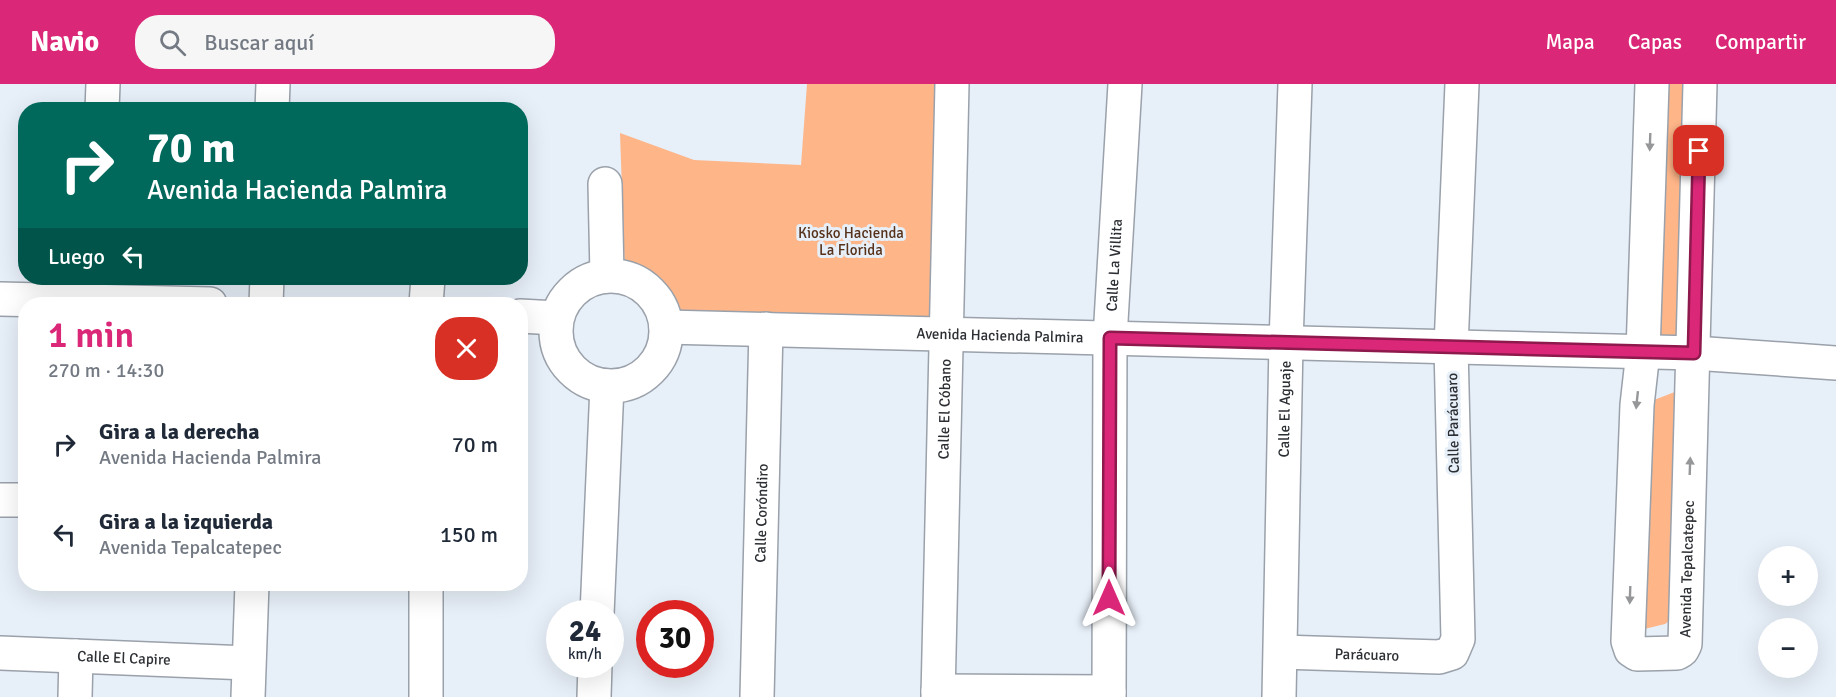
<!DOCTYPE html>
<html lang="es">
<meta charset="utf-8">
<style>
body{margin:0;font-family:Signika,sans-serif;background:#f6f6f7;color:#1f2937;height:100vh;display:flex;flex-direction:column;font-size:22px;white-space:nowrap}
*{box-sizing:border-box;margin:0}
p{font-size:20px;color:#747a83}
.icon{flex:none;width:33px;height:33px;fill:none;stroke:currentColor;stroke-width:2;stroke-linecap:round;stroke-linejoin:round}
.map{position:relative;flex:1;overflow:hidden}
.sheet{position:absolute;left:18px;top:213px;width:510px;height:294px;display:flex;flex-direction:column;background:#fff;border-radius:24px;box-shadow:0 6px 24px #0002}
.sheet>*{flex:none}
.top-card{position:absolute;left:18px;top:18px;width:510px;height:183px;border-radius:24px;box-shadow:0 6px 24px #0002;background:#00695c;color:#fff;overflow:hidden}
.fabs{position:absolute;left:1758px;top:462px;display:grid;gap:12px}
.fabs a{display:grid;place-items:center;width:60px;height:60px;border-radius:50%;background:#fff;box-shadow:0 6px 24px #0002;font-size:30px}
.speed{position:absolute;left:546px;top:516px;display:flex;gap:12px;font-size:30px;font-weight:700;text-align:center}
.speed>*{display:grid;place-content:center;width:78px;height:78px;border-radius:50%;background:#fff;box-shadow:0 6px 24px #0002;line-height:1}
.speed small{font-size:15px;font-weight:400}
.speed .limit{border:9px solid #d22;background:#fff;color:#111}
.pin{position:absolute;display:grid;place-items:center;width:51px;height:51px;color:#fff;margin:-26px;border-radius:12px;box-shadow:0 3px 9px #0006}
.me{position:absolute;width:66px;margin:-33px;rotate:0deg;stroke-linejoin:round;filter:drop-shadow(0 0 4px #0008)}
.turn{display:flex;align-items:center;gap:21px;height:126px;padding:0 30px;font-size:27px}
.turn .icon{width:78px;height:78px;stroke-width:2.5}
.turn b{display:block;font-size:42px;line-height:51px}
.then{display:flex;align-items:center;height:57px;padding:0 30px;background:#0003;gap:12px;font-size:22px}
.round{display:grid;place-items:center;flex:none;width:63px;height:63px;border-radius:24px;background:#f6f6f7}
.headline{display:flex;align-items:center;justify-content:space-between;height:102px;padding:0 30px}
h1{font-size:36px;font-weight:600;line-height:45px;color:#db2777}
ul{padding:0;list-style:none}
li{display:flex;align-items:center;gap:18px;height:90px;padding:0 30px}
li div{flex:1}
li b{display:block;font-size:22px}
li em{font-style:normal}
header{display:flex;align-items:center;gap:36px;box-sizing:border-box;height:84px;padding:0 30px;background:#db2777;color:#fff}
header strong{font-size:28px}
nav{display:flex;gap:33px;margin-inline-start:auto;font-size:21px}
.search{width:420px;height:54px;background:#f6f6f7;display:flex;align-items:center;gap:15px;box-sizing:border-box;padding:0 21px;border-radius:24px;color:#747a83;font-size:22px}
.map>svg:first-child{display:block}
.green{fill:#feb588}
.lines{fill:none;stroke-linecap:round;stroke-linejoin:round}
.minor-casing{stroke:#9aa1aa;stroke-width:36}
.minor{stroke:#fff;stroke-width:33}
.oneway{fill:#969799}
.route-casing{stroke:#8e194d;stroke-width:15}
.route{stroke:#db2777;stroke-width:10}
.labels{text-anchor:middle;stroke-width:6;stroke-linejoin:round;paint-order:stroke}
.park-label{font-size:15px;fill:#56321b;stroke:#e7eff8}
.street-label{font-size:15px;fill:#2c2f33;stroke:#e7eff8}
</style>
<header>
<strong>Navio</strong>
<div class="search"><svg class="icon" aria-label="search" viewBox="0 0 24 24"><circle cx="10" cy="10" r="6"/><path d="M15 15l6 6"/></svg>Buscar aquí</div>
<nav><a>Mapa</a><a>Capas</a><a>Compartir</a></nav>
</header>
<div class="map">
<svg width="1836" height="613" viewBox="0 0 1836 613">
<rect width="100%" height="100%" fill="#e7eff8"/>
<path class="green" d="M807 0H947L939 253 669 243C662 212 652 205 625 191L620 49 694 76 801 81Z
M1652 0H1700L1694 269 1643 268Z
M1693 301 1687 524 1665 540 1632 548 1641 321Z"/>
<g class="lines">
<g class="minor-casing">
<g id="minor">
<path id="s1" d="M1652 0 1643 268 1637 321 1628 557 1631 566 1637 570 1677 569 1682 566 1685 560 1700 0"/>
<path d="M102 26 103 0"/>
<path d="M272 26 273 0"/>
<path d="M605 100 607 191"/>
<circle cx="611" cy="247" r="55"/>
<path d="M0 215 210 220"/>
<path d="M266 220 267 194"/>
<path d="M426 220 428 194"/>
<path d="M520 232 556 234"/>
<path id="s2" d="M666 243 1694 269 1836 279"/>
<path d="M0 416H26"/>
<path d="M426 500V613"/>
<path d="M597 530 607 302"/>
<path id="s3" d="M1281 568 1439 573 1452 569 1458 555 1451 263 1462 0"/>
<path id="s4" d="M0 569 248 579"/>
<path d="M938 607 1109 608"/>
<path d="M75 613 76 572"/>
<path d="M248 613 252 500"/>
<path d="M594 613 595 580"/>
<path id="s5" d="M757 613 766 245"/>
<path id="s6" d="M938 613 952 0"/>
<path id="s7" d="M1109 613 1110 254 1125 0"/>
<path id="s8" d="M1279 613 1286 259 1295 0"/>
</g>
</g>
<use href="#minor" class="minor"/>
</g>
<defs><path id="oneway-solid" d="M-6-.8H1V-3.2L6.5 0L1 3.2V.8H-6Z" transform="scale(1.5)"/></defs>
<g class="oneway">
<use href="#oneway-solid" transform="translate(1650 58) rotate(92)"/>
<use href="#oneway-solid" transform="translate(1637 316) rotate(96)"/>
<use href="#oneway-solid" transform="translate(1690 382) rotate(-88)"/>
<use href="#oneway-solid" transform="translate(1630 511) rotate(92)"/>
</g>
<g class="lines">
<g class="route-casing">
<path id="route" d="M1109 514 1110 254 1694 269 1699 67"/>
</g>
<use href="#route" class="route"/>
</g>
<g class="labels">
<g class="park-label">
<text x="851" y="154">Kiosko Hacienda<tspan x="851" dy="17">La Florida</tspan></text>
</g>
<g class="street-label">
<text dy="5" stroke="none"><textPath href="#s7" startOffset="432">Calle La Villita</textPath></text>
<text dy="5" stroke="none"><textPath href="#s2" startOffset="334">Avenida Hacienda Palmira</textPath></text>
<text dy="5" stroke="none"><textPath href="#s6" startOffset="288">Calle El Cóbano</textPath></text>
<text dy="5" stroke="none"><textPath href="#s8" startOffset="288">Calle El Aguaje</textPath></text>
<text transform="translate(1453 339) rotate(-91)" y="5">Calle Parácuaro</text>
<text dy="5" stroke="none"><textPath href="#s5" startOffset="184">Calle Coróndiro</textPath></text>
<text dy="5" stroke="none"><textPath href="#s1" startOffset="702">Avenida Tepalcatepec</textPath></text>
<text dy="5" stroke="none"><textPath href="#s3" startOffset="86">Parácuaro</textPath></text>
<text dy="5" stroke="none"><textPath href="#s4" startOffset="124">Calle El Capire</textPath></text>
</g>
</g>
</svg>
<div class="fabs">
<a>+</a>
<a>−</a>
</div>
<div class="speed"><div>24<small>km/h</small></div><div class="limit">30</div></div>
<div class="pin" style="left:1699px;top:67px;background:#d93025"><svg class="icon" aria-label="arrive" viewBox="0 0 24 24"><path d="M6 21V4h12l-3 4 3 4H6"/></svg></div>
<svg class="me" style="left:1109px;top:514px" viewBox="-20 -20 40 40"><path d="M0-17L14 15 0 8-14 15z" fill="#db2777" stroke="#fff" stroke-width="4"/></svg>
<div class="top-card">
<div class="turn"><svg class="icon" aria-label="right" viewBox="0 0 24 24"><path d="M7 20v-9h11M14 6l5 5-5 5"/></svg><div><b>70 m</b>Avenida Hacienda Palmira</div></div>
<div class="then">Luego<svg class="icon" aria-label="left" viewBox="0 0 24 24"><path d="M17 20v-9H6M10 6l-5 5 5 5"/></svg></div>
</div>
<section class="sheet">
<div class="headline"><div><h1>1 min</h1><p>270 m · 14:30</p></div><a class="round" style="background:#d93025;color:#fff"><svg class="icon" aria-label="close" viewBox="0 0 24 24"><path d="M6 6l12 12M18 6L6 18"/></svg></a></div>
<ul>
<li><svg class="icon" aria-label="right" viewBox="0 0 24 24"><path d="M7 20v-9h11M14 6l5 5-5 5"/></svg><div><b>Gira a la derecha</b><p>Avenida Hacienda Palmira</p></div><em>70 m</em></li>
<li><svg class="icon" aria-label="left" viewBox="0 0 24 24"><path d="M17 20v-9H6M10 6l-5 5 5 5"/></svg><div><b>Gira a la izquierda</b><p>Avenida Tepalcatepec</p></div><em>150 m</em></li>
</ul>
</section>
</div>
